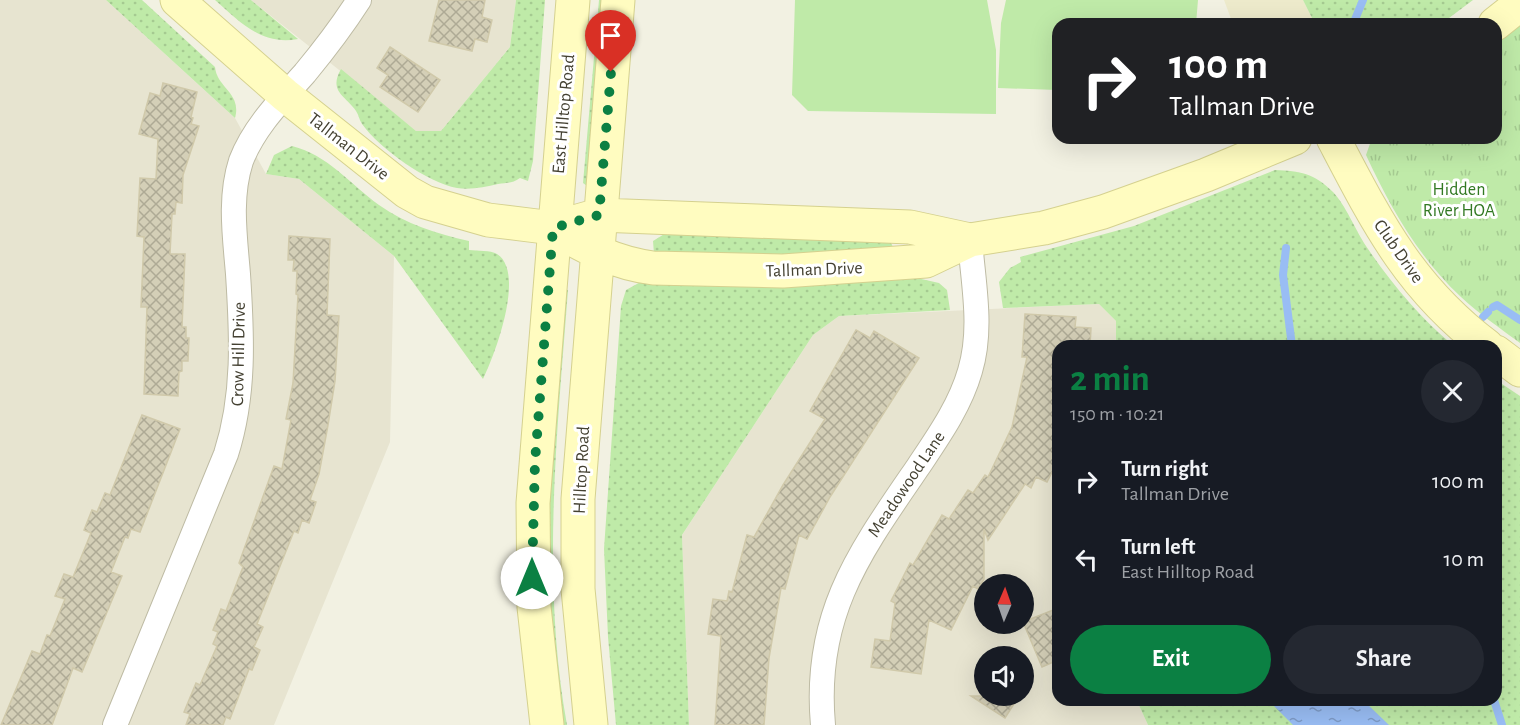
<!DOCTYPE html>
<meta charset="utf-8">
<style>
body{margin:0;font-family:"Alegreya Sans",sans-serif;background:#242831;color:#f1f3f6;height:100vh;display:flex;flex-direction:column;font-size:22px;white-space:nowrap}
*{box-sizing:border-box;margin:0}
p{font-size:20px;color:#9ea1a6}
.icon{flex:none;width:33px;height:33px;fill:none;stroke:currentColor;stroke-width:2;stroke-linecap:round;stroke-linejoin:round}
.map{position:relative;flex:1;overflow:hidden}
.drawer{position:absolute;left:1052px;top:340px;width:450px;height:366px;display:flex;flex-direction:column;background:#171b24;border-radius:18px;box-shadow:0 6px 24px #0002}
.drawer>*{flex:none}
.banner{position:absolute;left:1052px;top:18px;width:450px;height:126px;border-radius:18px;box-shadow:0 6px 24px #0002;background:#202124;color:#fff;overflow:hidden}
.needle{width:39px;rotate:2deg}
.buttons{position:absolute;left:974px;top:574px;display:grid;gap:12px}
.buttons a{display:grid;place-items:center;width:60px;height:60px;border-radius:50%;background:#171b24;box-shadow:0 6px 24px #0002;font-size:30px}
.pin{position:absolute;display:grid;place-items:center;width:51px;height:51px;color:#fff;margin:-62px -26px;border-radius:50% 50% 50% 0;rotate:-45deg;box-shadow:0 0 6px #0007}
.pin .icon{rotate:45deg}
.me{position:absolute;width:66px;margin:-33px;rotate:0deg;stroke-linejoin:round;filter:drop-shadow(0 0 4px #0008)}
.turn{display:flex;align-items:center;gap:21px;height:126px;padding:0 18px;font-size:27px}
.turn .icon{width:78px;height:78px;stroke-width:2.5}
.turn b{display:block;font-size:42px;line-height:51px}
.round{display:grid;place-items:center;flex:none;width:63px;height:63px;border-radius:32px;background:#242831}
.head{display:flex;align-items:center;justify-content:space-between;height:102px;padding:0 18px}
h1{font-size:36px;font-weight:600;line-height:45px;color:#0b8043}
.action{display:flex;gap:12px;margin-top:auto;padding:12px 18px}
.action a{flex:1;height:69px;border-radius:36px;background:#0b8043;color:#fff;font-size:24px;font-weight:600;line-height:69px;text-align:center}
.action a+a{background:#242831;color:#f1f3f6}
ul{padding:0;list-style:none}
li{display:flex;align-items:center;gap:18px;height:78px;padding:0 18px}
li div{flex:1}
li b{display:block;font-size:22px}
li em{font-style:normal}
.map>svg:first-child{display:block}
.residential{fill:#e7e4d0;fill-rule:evenodd}
.education{fill:#edeacb}
.grass{fill:url(#grass-dots)}
.park{fill:url(#park-tufts)}
.pitch{fill:#bfeaa8}
.water{fill:url(#water-ripples)}
.lines{fill:none;stroke-linecap:round;stroke-linejoin:round}
.stream{stroke:#99bdf4;stroke-width:8}
.building{fill:url(#building-cross-hatch);stroke:#d0c9aa;stroke-width:1.5}
.street-casing{stroke:#bebba4;stroke-width:26}
.secondary-casing{stroke:#d5d18f;stroke-width:35}
.street{stroke:#fff;stroke-width:24}
.secondary{stroke:#fffcc0;stroke-width:33}
.route{stroke:#0b8043;stroke-width:10;stroke-dasharray:0 18}
.labels{text-anchor:middle;stroke-width:6;stroke-linejoin:round;paint-order:stroke}
.street-label{font-size:18px;fill:#444132;stroke:#fff}
.park-label{font-size:18px;fill:#327923;stroke:#fff}
</style>
<div class="map">
<svg width="1520" height="725" viewBox="0 0 1520 725">
<defs>
<pattern id="grass-dots" width="8" height="8" patternUnits="userSpaceOnUse" patternTransform="scale(1.5)"><rect width="8" height="8" fill="#bfeaa8"/><path d="M2 2h.1M6 6h.1" fill="none" stroke="#a5ca91" stroke-width="1.8" stroke-linecap="round"/></pattern>
<pattern id="park-tufts" width="24" height="20" patternUnits="userSpaceOnUse" patternTransform="scale(1.5)"><rect width="24" height="20" fill="#bfeaa8"/><path d="M3 7l-1-3M5 7V3M7 7l1-3M15 17l-1-3M17 17v-4M19 17l1-3" fill="none" stroke="#a5ca91"/></pattern>
<pattern id="water-ripples" width="26" height="14" patternUnits="userSpaceOnUse" patternTransform="scale(1.5)"><rect width="26" height="14" fill="#99bdf4"/><path d="M2 4q2-2 4 0t4 0M15 11q2-2 4 0t4 0" fill="none" stroke="#7e9bc6"/></pattern>
<pattern id="building-cross-hatch" width="8" height="8" patternUnits="userSpaceOnUse" patternTransform="scale(1.5)"><rect width="8" height="8" fill="#d4cfb7"/><path d="M0 0l8 8M0 8l8-8" fill="none" stroke="#aeaa95"/></pattern>
</defs>
<rect width="100%" height="100%" fill="#f2f1e2"/>
<path class="residential" d="M0 0H106L235 118 266 174 299 179 394 256 390 442 274 725H0Z
M251 0H516L510 47 441 131H416Z
M1099 304 1116 321V346H1058V510L1055 515 1058 518V700L1137 701 1148 725H689L682 535 813 335 839 316ZM984 585H1023V624H984ZM984 657H1023V696H984Z"/>
<path class="education" d="M1224 0H1303L1315 24H1233Z"/>
<path class="grass" d="M106 0H142L215 67C217 88 242 93 235 118Z
M215 0H251L298 39C262 46 240 22 215 0Z
M516 0H545L533 161 528 181 520 178C512 184 507 182 498 184 485 187 471 190 457 188 428 183 379 148 362 124 359 120 359 115 356 111 346 96 328 92 341 69L416 131H441L510 47Z
M599 0H604L587 186 583 183Z
M1303 0H1473L1441 24H1315Z
M292 146C328 155 350 184 379 205 406 224 437 234 469 241V250C478 251 490 250 497 254 526 272 495 355 483 379L394 256 299 179 266 174 274 155Z
M1275 170C1300 171 1314 173 1333 192 1345 204 1356 231 1366 246 1391 283 1420 318 1454 346H1116V321L1099 304 1003 308 999 282 1010 268 1021 262 1020 257 1134 226Z
M666 233 889 239 893 247 885 256 654 254 653 241Z
M917 278 939 283 947 290 950 310 839 316 813 335 682 535 689 725H616L608 637 604 549 621 306 626 290 646 279Z
M563 290H568C557 435 541 581 567 725H562L550 633 548 509Z
M1496 380 1520 396V725H1148L1137 701 1496 700Z"/>
<path class="park" d="M1520 24V343C1500 328 1479 314 1461 297 1419 258 1390 207 1366 155L1372 138H1496V43Z"/>
<path class="pitch" d="M795 0H987L996 50V114L808 111 792 95Z
M1006 0H1198L1196 24H1058L1057 90 998 88 1001 23Z"/>
<path class="water" d="M1269 701H1364L1389 725H1293Z"/>
<g class="lines">
<path class="stream" d="M1354 22 1363 0
M1286 248 1283 275 1292 346
M1493 307 1497 305 1520 320
M1483 317 1488 312
M1494 700 1502 725"/>
</g>
<path class="building" d="M439 0H485L482 17 492 20 487 42 475 39 472 51 429 41Z
M390 47 440 80 418 112 380 87 388 75 377 68Z
M163 83 197 92 191 117 193 118 191 124 199 126 183 175 182 203 176 202 175 214H172L170 254H185L182 327H186V338H189L188 361H182V371L179 372 178 396 144 394 147 307H141L144 237 137 236 140 178 156 179 158 139 139 134 150 93 160 96Z
M289 236 330 239 327 315 339 316 335 381 328 425 319 474 310 500 316 502 309 523 302 520 298 533 294 531 257 624 263 627 254 647 260 650 252 670 249 669 230 719 226 717 223 725H186L190 714 184 712 196 683 200 685 217 646 213 644 218 632 213 630 221 609 226 611 243 567 239 563 274 466 282 469 291 420 286 419 293 383 298 295 296 294 297 271H293L294 260H288Z
M1025 314 1076 317 1075 327 1091 328 1090 346H1058V460L1047 482 1036 477 1031 488 1025 484 988 540 984 529V579L978 589 973 586 951 630 929 620 921 674 871 667 875 639 890 641 895 603 891 601 910 563 913 565 942 515 949 519 968 490 973 493 985 475 988 477 1012 427 1027 357H1022Z
M856 330 870 338 874 331 919 358 830 497 807 539 799 535 785 589 781 588 769 658 764 725H715L721 636 708 634 713 599 727 601 729 591 732 592 747 535 754 537 783 485 825 419 810 411Z
M142 415 180 429 140 532 131 529 128 538 125 537 111 572 122 576 82 672 73 668 52 725H1L32 651 40 654 47 635 50 636 65 599 55 596 64 574 73 577 91 533 84 530 92 510 97 512 105 493 110 495Z
M1058 608V660L1042 667 1023 622Z
M971 696H1019L1005 718Z"/>
<g class="lines">
<g class="street-casing">
<path id="street" d="M115 725 226 454C245 395 242 335 238 274 235 237 229 198 241 161 254 127 281 100 305 73 324 50 343 25 359 0
M823 725C813 615 859 553 918 467 938 437 960 406 970 371 983 328 973 283 970 240"/>
</g>
<g class="secondary-casing">
<path id="secondary" d="M177 0 285 95 407 192 425 202 488 220 553 228 599 215 910 227 970 240
M1495 24 1520 4
M1333 138C1377 222 1409 287 1487 346
M553 228C586 248 615 263 653 268L783 271 926 261 970 240 1044 228 1103 212 1206 175 1295 138
M1496 352 1520 370
M547 725 534 607 533 503 573 0
M591 725 578 589V499L618 0"/>
</g>
<use href="#street" class="street"/>
<use href="#secondary" class="secondary"/>
</g>
<g class="lines">
<path class="route" d="M532 578 535 462 553 228 599 215 611 72"/>
</g>
<g class="labels">
<g class="street-label">
<text transform="translate(563 114) rotate(-85)" y="6">East Hilltop Road</text>
<text transform="translate(349 146) rotate(38)" y="6">Tallman Drive</text>
<text transform="translate(1399 251) rotate(55)" y="6">Club Drive</text>
<text transform="translate(814 269) rotate(-2)" y="6">Tallman Drive</text>
<text transform="translate(238 354) rotate(-89)" y="6">Crow Hill Drive</text>
<text transform="translate(581 470) rotate(-87)" y="6">Hilltop Road</text>
<text transform="translate(906 484) rotate(-56)" y="6">Meadowood Lane</text>
</g>
<g class="park-label">
<text x="1459" y="195">Hidden<tspan x="1459" dy="21">River HOA</tspan></text>
</g>
</g>
</svg>
<div class="buttons">
<a><svg class="needle" viewBox="-14 -14 28 28"><path d="M0-13l5 13h-10z" fill="#e53935"/><path d="M0 13l5-13h-10z" fill="#9ea1a6"/></svg></a>
<a><svg class="icon" aria-label="sound" viewBox="0 0 24 24"><path d="M4 9h4l5-4v14l-5-4H4zM17 9q2 3 0 6"/></svg></a>
</div>
<div class="pin" style="left:611px;top:72px;background:#d93025"><svg class="icon" aria-label="arrive" viewBox="0 0 24 24"><path d="M6 21V4h12l-3 4 3 4H6"/></svg></div>
<svg class="me" style="left:532px;top:578px" viewBox="-20 -20 40 40"><circle r="19" fill="#fff"/><path d="M0-13L10 11 0 6-10 11z" fill="#0b8043"/></svg>
<div class="banner">
<div class="turn"><svg class="icon" aria-label="right" viewBox="0 0 24 24"><path d="M7 20v-9h11M14 6l5 5-5 5"/></svg><div><b>100 m</b>Tallman Drive</div></div>
</div>
<section class="drawer">
<div class="head"><div><h1>2 min</h1><p>150 m · 10:21</p></div><a class="round"><svg class="icon" aria-label="close" viewBox="0 0 24 24"><path d="M6 6l12 12M18 6L6 18"/></svg></a></div>
<ul>
<li><svg class="icon" aria-label="right" viewBox="0 0 24 24"><path d="M7 20v-9h11M14 6l5 5-5 5"/></svg><div><b>Turn right</b><p>Tallman Drive</p></div><em>100 m</em></li>
<li><svg class="icon" aria-label="left" viewBox="0 0 24 24"><path d="M17 20v-9H6M10 6l-5 5 5 5"/></svg><div><b>Turn left</b><p>East Hilltop Road</p></div><em>10 m</em></li>
</ul>
<div class="action"><a>Exit</a><a>Share</a></div>
</section>
</div>
